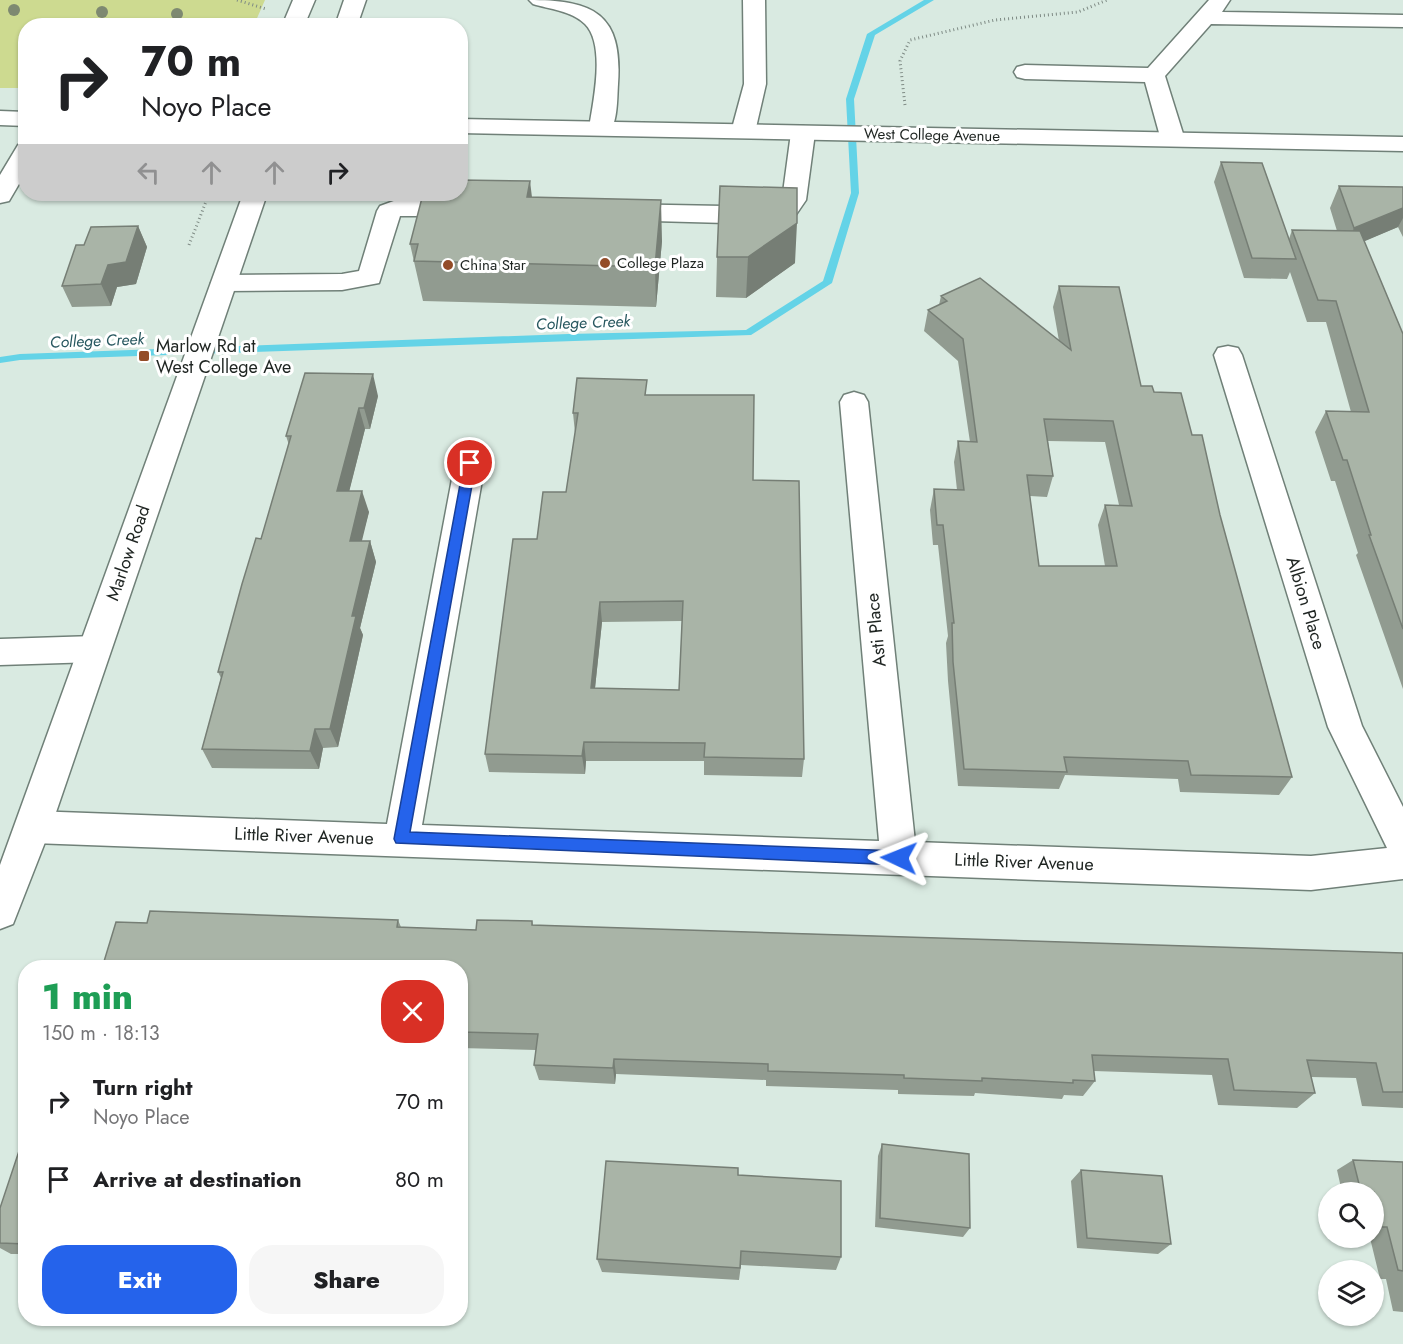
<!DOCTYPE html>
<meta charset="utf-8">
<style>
body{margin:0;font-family:Jost,sans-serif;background:#f6f6f6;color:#202124;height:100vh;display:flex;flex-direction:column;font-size:22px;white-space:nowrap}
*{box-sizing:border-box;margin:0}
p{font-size:20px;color:#757577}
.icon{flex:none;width:33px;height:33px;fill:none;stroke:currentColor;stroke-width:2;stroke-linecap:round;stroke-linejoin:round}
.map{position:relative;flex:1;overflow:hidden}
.panel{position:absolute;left:18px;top:960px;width:450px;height:366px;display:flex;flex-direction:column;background:#fff;border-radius:24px;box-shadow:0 2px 4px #0004}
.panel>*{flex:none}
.hud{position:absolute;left:18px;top:18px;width:450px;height:183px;border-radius:24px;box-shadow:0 2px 4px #0004;background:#fff;color:#202124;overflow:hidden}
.fabs{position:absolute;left:1318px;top:1182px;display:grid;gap:12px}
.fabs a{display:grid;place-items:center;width:66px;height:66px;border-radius:50%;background:#fff;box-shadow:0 2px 4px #0004;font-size:30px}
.pin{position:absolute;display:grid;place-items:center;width:51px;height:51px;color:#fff;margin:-26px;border:3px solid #fff;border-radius:50%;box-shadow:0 2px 6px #0007}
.me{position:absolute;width:66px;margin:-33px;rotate:272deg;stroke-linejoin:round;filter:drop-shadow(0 0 4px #0008)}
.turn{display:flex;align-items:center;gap:21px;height:126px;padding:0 24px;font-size:27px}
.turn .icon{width:78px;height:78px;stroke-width:2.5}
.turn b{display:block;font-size:42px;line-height:51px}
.lanes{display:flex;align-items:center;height:57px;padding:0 24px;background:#0003;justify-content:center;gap:30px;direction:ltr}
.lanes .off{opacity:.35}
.round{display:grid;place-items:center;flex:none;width:63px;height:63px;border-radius:24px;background:#f6f6f6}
.headline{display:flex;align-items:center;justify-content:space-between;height:102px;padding:0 24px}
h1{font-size:36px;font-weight:800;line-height:45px;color:#1e9e55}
.button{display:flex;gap:12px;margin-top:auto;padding:12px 24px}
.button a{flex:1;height:69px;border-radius:24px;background:#2563eb;color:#fff;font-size:24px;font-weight:800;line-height:69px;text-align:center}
.button a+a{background:#f6f6f6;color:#202124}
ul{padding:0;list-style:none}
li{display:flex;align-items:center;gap:18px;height:78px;padding:0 24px}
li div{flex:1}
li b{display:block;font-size:22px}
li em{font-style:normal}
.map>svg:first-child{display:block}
.green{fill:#cdda90}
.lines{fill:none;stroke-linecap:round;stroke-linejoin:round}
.stream{fill:#64d3e7;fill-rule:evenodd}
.minor-casing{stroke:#708078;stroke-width:3}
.major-casing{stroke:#708078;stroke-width:3}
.path{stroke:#7f8b85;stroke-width:3;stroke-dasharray:1 3;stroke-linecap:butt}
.minor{fill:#fff;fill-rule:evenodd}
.major{fill:#fff;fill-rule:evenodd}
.tree{fill:#7e8971}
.wall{fill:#919b90;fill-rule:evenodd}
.shaded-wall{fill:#767e75}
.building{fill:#a9b4a7;stroke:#767e75;stroke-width:1.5;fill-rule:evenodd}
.route{fill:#2563eb;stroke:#184099;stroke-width:1.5}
.poi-dot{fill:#934c28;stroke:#fff;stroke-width:2}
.labels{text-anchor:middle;stroke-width:6;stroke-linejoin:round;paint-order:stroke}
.far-street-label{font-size:15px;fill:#1e2421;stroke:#fff}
.far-poi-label{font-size:15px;fill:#1e2421;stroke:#fff;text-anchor:start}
.far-water-label{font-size:16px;font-style:italic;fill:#27575f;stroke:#fff}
.poi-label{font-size:18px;fill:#1e2421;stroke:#fff;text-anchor:start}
.street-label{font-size:18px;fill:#1e2421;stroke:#fff}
</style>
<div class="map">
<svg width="1403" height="1344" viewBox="0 0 1403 1344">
<rect width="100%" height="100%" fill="#d9eae1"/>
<path class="green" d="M0 0H265L254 25 26 26 25 88H0Z"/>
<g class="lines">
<path class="stream" d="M924 0H934L875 35 854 99 859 193 832 283 751 335 20 360 0 363V357L20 354 568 334 746 330 823 281 851 193 846 99 867 34Z"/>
<g class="minor-casing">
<path id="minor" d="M529 0C593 0 623 13 618 84 617 98 618 121 609 133H593L589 128C593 102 606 45 585 24 572 11 549 9 533 4Z
M743 0H765L766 84 755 132 751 137H735L731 132 744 84Z
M1209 0H1230L1222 12 1403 15V27L1211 24 1165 76 1185 140 1181 145H1165L1161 140 1145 82 1025 79 1017 77 1014 72 1017 67 1025 65 1148 68Z
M803 126 811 128 815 133 806 200 793 219 763 224 616 220 607 217 604 212 607 207 616 204 776 207 782 200 791 133 795 128Z
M26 143V172L9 201 0 203V175L18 145Z
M402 198 465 200 474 203 477 208 474 213 465 216H400L379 283 342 290 224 291 215 289 211 283 215 277 224 275 342 274 359 271 377 211 380 206Z
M1228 346 1238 348 1242 355 1362 726 1403 807V879L1311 890 33 843 20 838 15 827 20 816 33 811 387 824 455 463 460 455 470 452 480 455 485 463 422 825 879 841 840 402 844 395 854 392 864 395 868 402 915 842 1311 856 1387 848 1328 727 1214 355 1218 348Z
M95 636 107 640 111 649 107 658 95 662 0 665V639Z"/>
</g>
<g class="major-casing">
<path id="major" d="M293 0H315L304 26H282Z
M344 0H366L357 26H335Z
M0 111 26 112V126L0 125Z
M460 119 1403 137V151L460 133Z
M243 194H267L51 827 13 924 0 929V865Z"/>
</g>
<path class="path" d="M237 0 266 9
M905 105 900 61 910 40 995 20 1078 12 1107 0
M189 245 209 194"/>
<use href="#minor" class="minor"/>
<use href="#major" class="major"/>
</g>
<g class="tree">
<circle cx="14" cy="10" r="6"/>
<circle cx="102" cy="12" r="6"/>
<circle cx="177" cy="14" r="6"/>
</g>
<path class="wall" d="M1221 162 1289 239 1292 230 1337 231 1330 208 1339 186 1403 187V237L1398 227 1364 241 1403 334V689L1356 555 1358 553 1335 481H1331L1315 432 1326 411 1351 412 1326 322H1307L1290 272 1287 279 1244 278 1214 182Z
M720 186 795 263 746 298 716 297 717 257Z
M532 197 662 241 656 307 423 301 410 244Z
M138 226 147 247 136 284 117 287 111 306 72 307 62 286 84 245Z
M1059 286 1141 386 1154 392 1192 435 1220 515 1292 777 1279 795 1180 792 1178 779 1065 775 1059 789 958 786 948 681 946 643 948 636 938 545H933L930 510 934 489 957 490 954 462 958 441 970 442 958 361 924 331 928 310 939 305 941 296 1059 341 1053 307ZM1048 441 1105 442 1119 505H1105L1098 525 1105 566H1039L1030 496 1047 497 1053 476Z
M647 395 753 480 804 759 802 777 704 775V761H586L585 774 489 772 485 754 537 539 566 492 575 433 573 413ZM682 621 679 690 595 688 602 622Z
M378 396 370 429H365L349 491 369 512 361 541H370L376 562 360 628 363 635 338 747 323 748 319 769 212 768 202 749 221 678 218 672 261 539 289 445 286 436Z
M398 920 401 927 476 930 532 921 533 925 1403 953V1108L1362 1106 1356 1078 1311 1077 1315 1093 1297 1108 1218 1105 1212 1075 1094 1071 1095 1081 1083 1096 1064 1095 1062 1099 975 1093 974 1096 898 1094V1090L766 1086V1080L616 1074 615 1084 539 1080 534 1065 536 1050 460 1048V968L147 923Z
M26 1130V1271L21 1269 25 1254H11L0 1248V1208Z
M882 1144 970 1228 963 1237 875 1227 878 1156Z
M1353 1160 1403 1162V1312L1393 1311 1386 1279H1380L1370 1238H1374V1192H1342L1337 1170Z
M1081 1170 1171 1244 1158 1254 1077 1248 1071 1181Z
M738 1175 841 1257 836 1270 741 1265 739 1280 602 1272 597 1259Z"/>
<path class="shaded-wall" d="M530 181 535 222 527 197Z
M661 200 662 241 656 307 655 267Z
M1403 208V218L1398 227 1344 250 1354 228Z
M797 223 795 263 746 298 748 257Z
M138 226 147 247 136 284 117 287 111 306 101 284 108 265Z
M373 374 378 396 370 429 364 408Z
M359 408 365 429 344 512 337 491Z
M362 491 369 512 357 561 350 541Z
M370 541 376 562 360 628 363 635 338 747 330 729 352 616Z
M600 602 602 622 593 707 591 688Z
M315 729 323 748 319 769 310 751Z
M584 742 586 761 585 774 582 756Z
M614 1059 616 1074 615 1084 613 1068Z"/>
<path class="building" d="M1221 162 1262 163 1296 259 1252 258Z
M460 180 530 181 527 197 661 200 655 267 414 261 418 244H410L423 194H460Z
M720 186 797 188V223L748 257H717Z
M1339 186 1403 187V208L1354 228Z
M138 226 126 262 108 265 101 284 62 286 76 245H84L91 227Z
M1292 230 1360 231 1403 334V629L1369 535H1371L1347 460H1343L1326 411 1369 412 1336 301 1318 300Z
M980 278 1071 350 1059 286 1119 287 1141 386H1152L1154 392 1181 393 1192 435H1202L1220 515 1292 777 1191 775 1188 761 1064 757 1067 772 964 769 953 662 952 623H954L943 525H937L934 489 964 490 958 441 977 442 963 339 928 310 947 301 941 296ZM1044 419 1113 421 1132 506 1105 505 1117 566H1039L1027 475 1053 476Z
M305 373 373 374 364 408H359L337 491H362L350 541H370L352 616H356L330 729H315L310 751 202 749 223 672H218L242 584 256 538 261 539 291 436H286Z
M577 378 647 380 645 395H754L753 480 799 481 804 759 704 757 705 743 584 742 582 756 485 754 513 539H537L543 492H566L578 413H573ZM683 601 679 690 591 688 600 602Z
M150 911 398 920 397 927 476 930 477 920 532 921V925L1403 953V1092H1383L1376 1063 1307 1060 1315 1093 1234 1090 1228 1059 1092 1055 1095 1081 1073 1080V1083L982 1078V1081L904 1078V1075L768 1071V1064L614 1059 613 1068 534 1065 538 1034 460 1032V968H102L116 922 147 923Z
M26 1130V1244L0 1243V1208Z
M882 1144 969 1154 970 1228 880 1218Z
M1353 1160 1403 1162V1271L1398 1270 1387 1227H1374V1192H1361Z
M606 1161 738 1168V1175L841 1181V1257L741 1251 740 1268 597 1259Z
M1081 1170 1162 1176 1171 1244 1087 1238Z
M26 1254V1269H21Z"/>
<path class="route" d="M470 459 476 463 410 832 899 851 905 853 907 858 905 863 899 865 396 843 394 839 464 463Z"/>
<g class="poi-dot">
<circle cx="605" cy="263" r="6"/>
<circle cx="448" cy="265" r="6"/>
<rect x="138" y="350" width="12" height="12" rx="3"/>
</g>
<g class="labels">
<g class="far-street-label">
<text transform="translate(932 135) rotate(1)" y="5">West College Avenue</text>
</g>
<g class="far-poi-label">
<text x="617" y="268">College Plaza</text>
<text x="460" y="270">China Star</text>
</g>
<g class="far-water-label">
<text transform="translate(583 322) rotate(-2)" y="6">College Creek</text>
<text transform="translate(97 340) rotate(-2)" y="6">College Creek</text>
</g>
<g class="poi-label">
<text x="156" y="352">Marlow Rd at<tspan x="156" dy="21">West College Ave</tspan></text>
</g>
<g class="street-label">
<text transform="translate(128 553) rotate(-71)" y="6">Marlow Road</text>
<text transform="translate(1306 603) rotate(73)" y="6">Albion Place</text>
<text transform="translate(876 630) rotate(-96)" y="6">Asti Place</text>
<text transform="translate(304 836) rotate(2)" y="6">Little River Avenue</text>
<text transform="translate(1024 862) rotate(2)" y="6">Little River Avenue</text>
</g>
</g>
</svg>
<div class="fabs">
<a><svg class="icon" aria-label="search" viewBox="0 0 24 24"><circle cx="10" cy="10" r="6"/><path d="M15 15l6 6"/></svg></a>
<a><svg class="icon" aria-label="layers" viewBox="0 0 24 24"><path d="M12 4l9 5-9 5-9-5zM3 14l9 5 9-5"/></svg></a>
</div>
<div class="pin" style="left:470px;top:463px;background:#d93025"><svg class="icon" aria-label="arrive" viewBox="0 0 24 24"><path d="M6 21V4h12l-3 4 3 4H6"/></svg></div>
<svg class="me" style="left:899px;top:858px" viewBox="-20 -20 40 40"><path d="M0-17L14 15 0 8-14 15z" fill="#2563eb" stroke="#fff" stroke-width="4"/></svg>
<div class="hud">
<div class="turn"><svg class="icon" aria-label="right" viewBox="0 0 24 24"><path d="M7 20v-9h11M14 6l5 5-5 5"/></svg><div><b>70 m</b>Noyo Place</div></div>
<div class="lanes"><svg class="icon off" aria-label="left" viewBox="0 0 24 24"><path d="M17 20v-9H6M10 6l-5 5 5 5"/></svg><svg class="icon off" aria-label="ahead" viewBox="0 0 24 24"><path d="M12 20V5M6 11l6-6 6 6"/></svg><svg class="icon off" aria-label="ahead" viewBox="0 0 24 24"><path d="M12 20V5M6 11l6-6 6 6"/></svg><svg class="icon" aria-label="right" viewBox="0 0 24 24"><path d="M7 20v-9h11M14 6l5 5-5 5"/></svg></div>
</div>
<section class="panel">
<div class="headline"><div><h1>1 min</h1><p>150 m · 18:13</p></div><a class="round" style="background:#d93025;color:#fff"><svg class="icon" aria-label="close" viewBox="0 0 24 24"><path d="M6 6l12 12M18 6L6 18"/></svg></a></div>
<ul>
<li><svg class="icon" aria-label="right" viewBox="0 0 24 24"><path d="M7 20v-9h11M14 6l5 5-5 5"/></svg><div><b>Turn right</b><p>Noyo Place</p></div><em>70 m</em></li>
<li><svg class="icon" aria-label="arrive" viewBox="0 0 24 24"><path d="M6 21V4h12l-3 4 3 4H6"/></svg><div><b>Arrive at destination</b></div><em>80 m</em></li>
</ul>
<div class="button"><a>Exit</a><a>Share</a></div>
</section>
</div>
